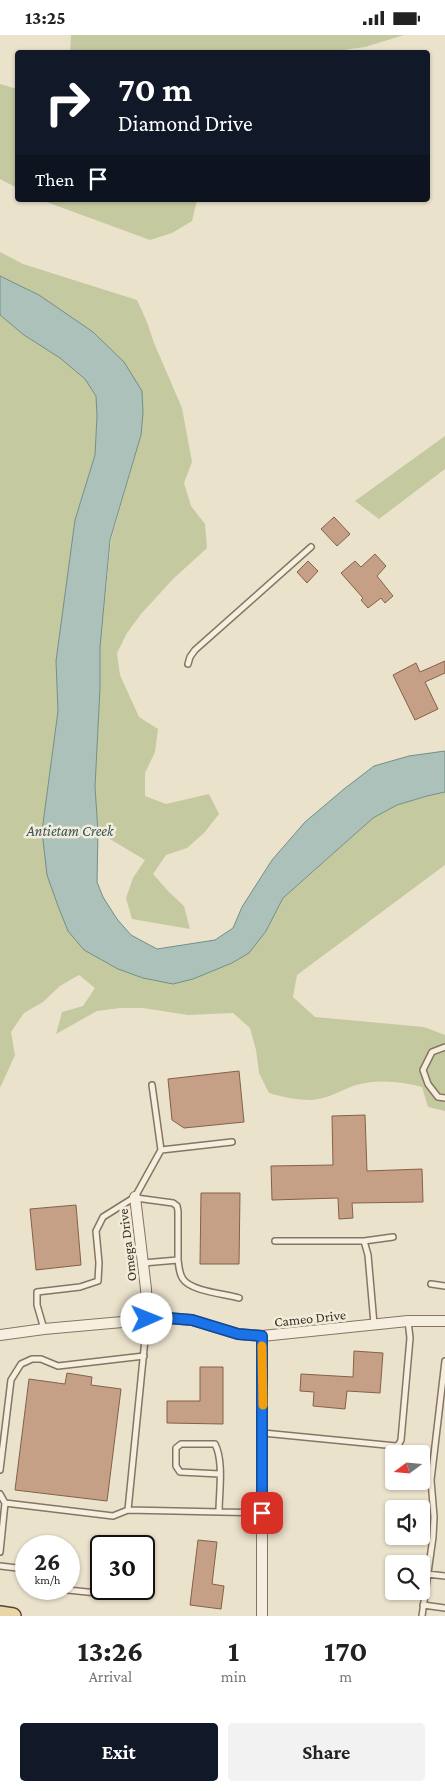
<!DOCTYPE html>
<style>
body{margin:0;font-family:"Crimson Pro",serif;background:#f2f2f2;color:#222;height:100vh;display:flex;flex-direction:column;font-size:19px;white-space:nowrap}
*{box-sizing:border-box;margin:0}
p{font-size:16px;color:#767676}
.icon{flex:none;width:28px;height:28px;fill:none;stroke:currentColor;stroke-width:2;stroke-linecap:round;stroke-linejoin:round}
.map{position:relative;height:1581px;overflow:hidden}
.details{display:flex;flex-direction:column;background:#fff;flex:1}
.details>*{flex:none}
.guide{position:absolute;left:15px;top:15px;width:415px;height:152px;border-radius:5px;box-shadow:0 1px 4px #0004;background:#111827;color:#fff;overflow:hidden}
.needle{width:32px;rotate:254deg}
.tools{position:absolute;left:385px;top:1410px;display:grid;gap:10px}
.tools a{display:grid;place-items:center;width:45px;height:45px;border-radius:5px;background:#fff;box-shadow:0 1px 4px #0004;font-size:25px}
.speed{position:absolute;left:15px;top:1500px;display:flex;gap:10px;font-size:25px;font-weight:700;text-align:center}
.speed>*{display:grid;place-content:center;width:65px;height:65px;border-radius:50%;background:#fff;box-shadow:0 1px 4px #0004;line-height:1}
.speed small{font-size:12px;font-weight:400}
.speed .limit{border:2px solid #111;border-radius:8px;background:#fff;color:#111}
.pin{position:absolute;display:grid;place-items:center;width:42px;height:42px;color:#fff;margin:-21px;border-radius:10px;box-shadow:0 2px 8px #0006}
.me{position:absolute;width:55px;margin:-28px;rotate:89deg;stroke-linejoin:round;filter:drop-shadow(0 0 4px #0008)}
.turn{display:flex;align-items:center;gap:18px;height:105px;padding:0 20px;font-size:22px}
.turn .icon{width:65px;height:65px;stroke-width:2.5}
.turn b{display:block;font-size:35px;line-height:42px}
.then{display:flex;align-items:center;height:48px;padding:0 20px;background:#0003;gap:10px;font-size:19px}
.eta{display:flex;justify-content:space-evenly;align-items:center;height:85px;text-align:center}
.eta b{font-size:30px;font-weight:700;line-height:35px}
.button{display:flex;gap:10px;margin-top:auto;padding:10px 20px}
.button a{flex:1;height:58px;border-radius:5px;background:#111827;color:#fff;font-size:20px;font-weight:700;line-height:58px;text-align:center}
.button a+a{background:#f2f2f2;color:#222}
.status{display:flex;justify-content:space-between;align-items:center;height:35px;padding:0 25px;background:#fff;direction:ltr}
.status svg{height:14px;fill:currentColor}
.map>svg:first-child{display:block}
.green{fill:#c4c9a0}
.water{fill:#acc1ba;stroke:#738f88}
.building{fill:#c6a086;stroke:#846149}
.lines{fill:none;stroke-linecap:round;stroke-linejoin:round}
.service-casing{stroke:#877561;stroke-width:8}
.minor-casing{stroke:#877561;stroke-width:12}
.primary-casing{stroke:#564435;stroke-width:18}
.service{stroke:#f6efdf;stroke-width:5}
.minor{stroke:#f6efdf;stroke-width:10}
.primary{stroke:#ead5a9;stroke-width:15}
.route-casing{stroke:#114b97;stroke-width:12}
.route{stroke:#1a73e8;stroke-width:9}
.slow{stroke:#f59e0b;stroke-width:9}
.labels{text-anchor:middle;stroke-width:5;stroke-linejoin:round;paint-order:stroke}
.street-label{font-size:14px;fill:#392e23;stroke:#f3ecdb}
.water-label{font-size:15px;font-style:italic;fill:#345755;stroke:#f3ecdb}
</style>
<div class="status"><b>13:25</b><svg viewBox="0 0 49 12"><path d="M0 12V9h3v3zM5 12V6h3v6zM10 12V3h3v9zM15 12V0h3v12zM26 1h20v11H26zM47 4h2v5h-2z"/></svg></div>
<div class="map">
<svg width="445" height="1581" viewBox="0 0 445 1581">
<rect width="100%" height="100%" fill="#ebe2cc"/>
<path class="green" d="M71 0H404L365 12 343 15 339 17 70 18Z
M0 49 17 54V153L0 144Z
M41 165H197L192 186 172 198 150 205Z
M0 217 23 229 137 265 147 287 154 308 182 373 192 427 184 448 191 471 205 489 207 513 173 544 141 579 127 598 117 618 120 640 139 682 158 694 155 717 145 738V761L166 769 209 759 219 779 204 798 187 813 166 820 153 839 168 856 184 871 190 894 132 884 126 863 133 843 145 825 98 797 95 752 100 653V612L111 505 141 400 39 260 0 241Z
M0 280 24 300 60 323 85 344 96 361 97 381 95 420 75 485 56 626 58 676 42 796 143 943 173 949 193 944 232 928 266 896 283 863 373 783 397 770 427 761 445 757V830L297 940 293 962 315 982 424 992 445 1000V1076L428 1072 422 1052C400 1046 378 1044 356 1050 341 1055 328 1064 311 1065 296 1065 283 1062 269 1058L259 1038 256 1015 250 993 233 978 188 980 143 973H120L97 976 56 999 62 977 83 971 95 953 79 940 60 951 43 967 24 978 11 997 15 1020 0 1053Z
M445 401V434L379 484 355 466Z"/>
<path class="water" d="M0 241 39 260 93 297 124 327 142 356 143 378 141 400 110 505 100 612V653L95 752 98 797 97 847 103 862 117 884 131 900 157 914 215 905 233 893 242 872 272 825 305 787 344 754 374 731 409 721 445 716V757L427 761 397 770 373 783 283 863 266 896 249 918 232 928 193 944 173 949 143 943 118 934 84 915 68 896 58 871 47 840 42 796 58 676 56 626 75 485 95 420 97 381 96 361 85 344 60 323 24 300 0 280Z"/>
<path class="building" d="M334 482 350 499 337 511 321 494Z
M375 519 386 531 377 541 393 561 385 568 381 563 368 573 361 565 363 563 341 538 355 526 361 532Z
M308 526 318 536 307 548 297 537Z
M445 626V638L425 647 438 674 415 685 393 640 416 628 420 637Z
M239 1036 244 1087 184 1093 172 1085 168 1044Z
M365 1080 367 1136 422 1134 423 1167 352 1168 353 1183 339 1184 338 1163 272 1165 271 1131 333 1130 332 1081Z
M201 1158H240L239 1229H200Z
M76 1170 81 1230 36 1235 30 1174Z
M354 1316 383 1318 380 1358 347 1356 345 1374 313 1371 314 1357 300 1356 301 1339 353 1342Z
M200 1332H223V1389L167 1388V1366H200Z
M67 1338 92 1342 91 1350 121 1354 107 1466 15 1455 29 1344 65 1349Z
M198 1505 217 1507 212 1549 224 1551 221 1574 190 1570Z"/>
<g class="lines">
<g class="service-casing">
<path id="service" d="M188 629 190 622 195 615 311 512
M445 1012 432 1017 423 1035 428 1049 438 1062 445 1063
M152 1050 161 1115
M136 1163 173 1168 177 1171 178 1176V1225L143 1228
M275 1206H364L368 1220 374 1289
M364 1206 393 1202
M178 1225C179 1231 179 1239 183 1244 190 1256 226 1259 239 1263
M431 1249 445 1251
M147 1284 128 1475 262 1478
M44 1294 37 1270V1257L80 1252 98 1246 99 1228 96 1196 103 1182 135 1162 161 1115 232 1107
M263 1398 396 1411 399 1409 401 1405 410 1303 408 1286
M0 1435 11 1345 21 1329 32 1324H41L58 1331 144 1321
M0 1459 5 1468 0 1517
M5 1468 113 1481 128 1475
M219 1477C219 1458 224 1426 215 1409H181L176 1413V1431L180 1437 220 1439
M0 1531 26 1534
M427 1539 445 1541
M58 1554 97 1558 103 1554
M423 1570 445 1573
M422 1581 433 1502 434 1482 431 1445 445 1326"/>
</g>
<g class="minor-casing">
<path id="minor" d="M135 1162 146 1254 147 1284
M0 1300 44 1294 167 1283 192 1285 238 1299 262 1301 408 1286H445
M262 1301V1581"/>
</g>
<g class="primary-casing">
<path id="primary" d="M0 1579 13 1581"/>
</g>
<use href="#service" class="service"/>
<use href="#minor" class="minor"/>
<use href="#primary" class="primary"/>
</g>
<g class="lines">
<g class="route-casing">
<path id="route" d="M147 1284 168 1283 192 1285 238 1299 262 1301V1478"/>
</g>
<use href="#route" class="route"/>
<path class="slow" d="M262 1311 263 1370"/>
</g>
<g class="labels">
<g class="street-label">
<text transform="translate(127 1210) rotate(-97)" y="5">Omega Drive</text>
<text transform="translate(310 1283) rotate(-6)" y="5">Cameo Drive</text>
</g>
<g class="water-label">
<text x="70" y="801">Antietam Creek</text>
</g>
</g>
</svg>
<div class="tools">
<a><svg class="needle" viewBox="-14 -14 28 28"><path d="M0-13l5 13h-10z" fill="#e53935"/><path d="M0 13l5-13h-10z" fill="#767676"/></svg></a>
<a><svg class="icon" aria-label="sound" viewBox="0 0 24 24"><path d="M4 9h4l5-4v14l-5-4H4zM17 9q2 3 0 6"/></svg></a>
<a><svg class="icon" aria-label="search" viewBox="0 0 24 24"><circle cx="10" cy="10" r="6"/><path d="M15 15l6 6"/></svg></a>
</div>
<div class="speed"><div>26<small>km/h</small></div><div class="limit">30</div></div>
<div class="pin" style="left:262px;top:1478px;background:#d93025"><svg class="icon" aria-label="arrive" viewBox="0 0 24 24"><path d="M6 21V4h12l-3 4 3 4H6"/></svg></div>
<svg class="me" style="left:147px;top:1284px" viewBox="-20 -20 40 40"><circle r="19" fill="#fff"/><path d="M0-13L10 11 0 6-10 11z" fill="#1a73e8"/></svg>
<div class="guide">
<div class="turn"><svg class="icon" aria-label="right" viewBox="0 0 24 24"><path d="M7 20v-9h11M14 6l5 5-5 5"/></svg><div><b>70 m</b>Diamond Drive</div></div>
<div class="then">Then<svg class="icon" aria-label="arrive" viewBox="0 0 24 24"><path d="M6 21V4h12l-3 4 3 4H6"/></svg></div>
</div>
</div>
<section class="details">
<div class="eta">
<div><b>13:26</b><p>Arrival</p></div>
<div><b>1</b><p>min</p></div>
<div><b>170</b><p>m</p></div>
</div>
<div class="button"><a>Exit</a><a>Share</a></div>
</section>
